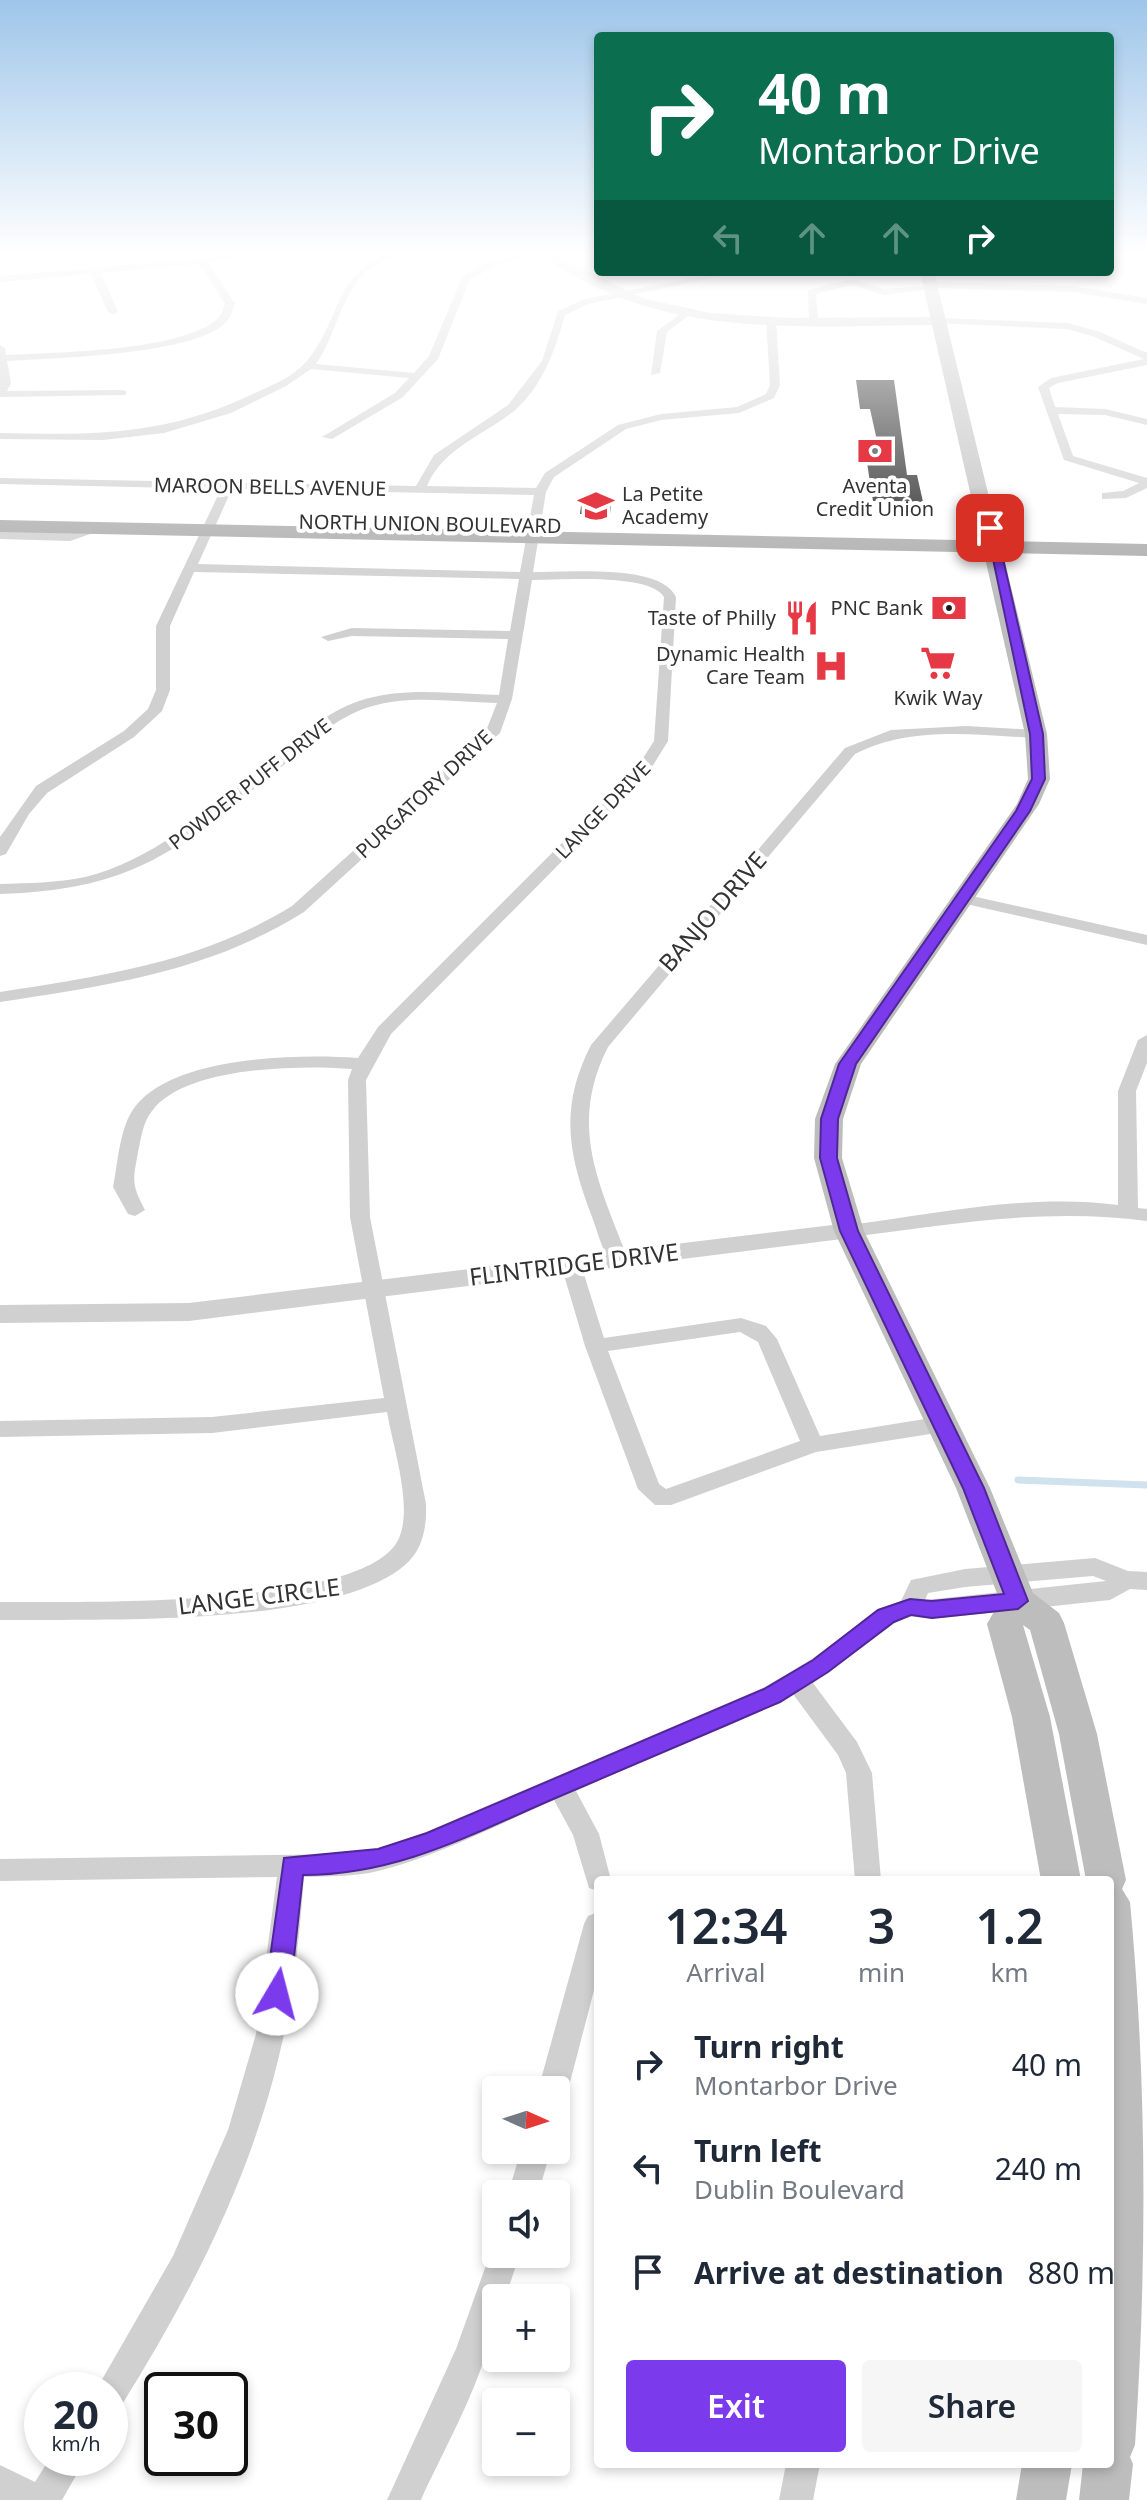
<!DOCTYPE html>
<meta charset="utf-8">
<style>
body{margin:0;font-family:"Noto Sans",sans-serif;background:#f6f6f7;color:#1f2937;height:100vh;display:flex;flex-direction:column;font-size:30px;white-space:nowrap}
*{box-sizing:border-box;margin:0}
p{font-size:26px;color:#747a83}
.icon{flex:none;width:44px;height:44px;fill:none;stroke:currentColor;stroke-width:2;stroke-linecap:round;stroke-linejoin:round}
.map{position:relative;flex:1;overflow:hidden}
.panel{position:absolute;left:594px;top:1876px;width:520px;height:592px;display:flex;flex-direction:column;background:#fff;border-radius:8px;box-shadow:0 4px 12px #0003}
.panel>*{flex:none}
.guide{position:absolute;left:594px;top:32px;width:520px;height:244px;border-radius:8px;box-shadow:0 4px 12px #0003;background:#0b6e4f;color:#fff;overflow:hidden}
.needle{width:52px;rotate:93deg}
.fabs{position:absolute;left:482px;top:2076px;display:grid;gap:16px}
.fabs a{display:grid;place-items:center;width:88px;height:88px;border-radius:8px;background:#fff;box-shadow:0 4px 12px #0003;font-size:40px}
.speed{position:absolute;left:24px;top:2372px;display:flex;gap:16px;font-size:40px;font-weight:700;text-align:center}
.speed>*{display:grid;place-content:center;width:104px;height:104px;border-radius:50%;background:#fff;box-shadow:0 4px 12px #0003;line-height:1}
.speed small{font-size:20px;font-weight:400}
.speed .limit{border:4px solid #111;border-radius:12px;background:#fff;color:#111}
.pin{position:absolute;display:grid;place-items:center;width:68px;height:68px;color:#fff;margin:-34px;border-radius:16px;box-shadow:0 4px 12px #0006}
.me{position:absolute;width:88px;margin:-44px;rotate:8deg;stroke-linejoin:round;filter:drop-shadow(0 0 6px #0008)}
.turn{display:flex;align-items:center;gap:28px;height:168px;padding:0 32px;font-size:36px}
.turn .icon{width:104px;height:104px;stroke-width:2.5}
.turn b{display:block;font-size:56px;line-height:68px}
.lanes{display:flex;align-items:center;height:76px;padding:0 32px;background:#0003;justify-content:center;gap:40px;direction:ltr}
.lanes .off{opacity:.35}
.eta{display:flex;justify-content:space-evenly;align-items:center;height:136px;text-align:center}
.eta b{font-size:48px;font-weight:600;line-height:56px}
.button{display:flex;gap:16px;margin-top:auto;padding:16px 32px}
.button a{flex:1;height:92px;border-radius:8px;background:#7c3aed;color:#fff;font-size:32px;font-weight:600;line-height:92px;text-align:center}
.button a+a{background:#f6f6f7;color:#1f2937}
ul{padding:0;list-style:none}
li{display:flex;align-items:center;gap:24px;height:104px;padding:0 32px}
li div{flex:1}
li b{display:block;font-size:30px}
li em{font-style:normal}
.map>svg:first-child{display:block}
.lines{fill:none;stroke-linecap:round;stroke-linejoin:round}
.stream{stroke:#cfe2ee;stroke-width:7}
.building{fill:#1a1a1a}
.minor{fill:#d0d0d0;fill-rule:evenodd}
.tertiary{fill:#d0d0d0;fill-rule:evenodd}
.secondary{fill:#bdbdbd;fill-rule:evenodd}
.primary{fill:#ababab;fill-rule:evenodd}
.route{fill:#7c3aed;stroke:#51269a;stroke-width:2}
.labels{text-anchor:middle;stroke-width:8;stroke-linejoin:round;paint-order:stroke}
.far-poi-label{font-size:20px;fill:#333;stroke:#fff;text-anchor:end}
.far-street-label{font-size:20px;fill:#333;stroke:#fff}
.street-label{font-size:24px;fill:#333;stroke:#fff}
</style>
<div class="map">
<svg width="1147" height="2500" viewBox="0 0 1147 2500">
<rect width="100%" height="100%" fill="#fff"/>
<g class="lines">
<path class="stream" d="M1018 1480 1147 1485"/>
</g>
<path class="building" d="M856 380H894L907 475H917L923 502 873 501 864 444 878 445 870 409H860Z
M582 498 612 499 610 514H580Z
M947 594 963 601 967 615 957 620 934 617 931 601Z"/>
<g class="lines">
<path class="minor" d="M194 253H202L206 258 260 253 209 263 235 304C233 309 231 317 227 321 199 355 52 358 7 361L11 383 7 391 122 390 126 391V395L0 397V345L5 348 6 355C58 352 176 352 216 320 221 316 223 310 225 304L200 264 101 273 118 312 113 315 108 312 91 274 0 282V276L197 259Z
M387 253H398C387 260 375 264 365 273 342 294 335 337 316 364L414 373 429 356 463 275 495 259 547 253 501 263 470 279 438 359 403 397 332 439 322 437 395 393 409 378 311 369 286 386 231 413 164 433 103 440 0 439V433C97 435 165 436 255 393 275 384 297 375 310 357 341 317 334 276 387 253Z
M723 272H742L588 304 565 315C555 350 543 386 514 411 483 436 443 448 427 486L536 488 545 473 618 425 661 414 737 407 766 394 770 385 766 319 771 316 776 319 780 385 774 398 739 413 661 420 626 429 554 477 546 492 533 572C567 573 660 563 676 597L668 741 647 775 391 1034 366 1080 370 1217 426 1504C427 1526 423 1550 405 1565 332 1628 97 1619 0 1620V1602C72 1601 369 1610 399 1538 413 1506 393 1447 387 1412L212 1433 0 1437V1421L212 1417 384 1398 350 1217 348 1080 352 1069C302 1065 185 1066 152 1111 143 1122 141 1138 138 1152 133 1180 131 1184 145 1210L135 1216 128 1214 113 1187C119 1159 119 1122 140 1101 184 1056 299 1054 358 1058L378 1027 636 769 654 741 664 597C650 573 559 580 532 580L512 699 500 733 304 912C208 972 109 985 0 1002V992C106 975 199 963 292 906L486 731 497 703C455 702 410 694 369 707 334 718 308 745 280 768 179 849 136 890 0 894V884C28 883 57 883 85 877 158 859 217 803 274 758 301 736 326 712 359 701 404 686 453 694 499 695L508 639 352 636 328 641 321 637 352 628 510 631 519 579 194 572 170 626V690L162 711 134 737 47 793 29 814 6 854 0 856V837L36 786 124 731 148 709 156 690V626L221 489 0 484V478L416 486 434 455 508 405 542 361 558 311 585 299ZM232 489 534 495 520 572 198 564Z
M852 279 884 289 926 286 930 282 1073 286 1147 298V304L1073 292 936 288 883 295 852 285 816 294 818 319 809 321 808 290Z
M684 311 692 313 667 332 660 373 651 375 657 331Z
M939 318 1068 323 1100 332 1147 353V365L1058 383 1049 388 1055 407 1105 409 1147 419V425L1105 415 1058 414 1073 456 1147 478V488L1126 498 1102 499V493L1123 491 1139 483 1064 460 1038 387 1051 378 1144 359 1092 336 1067 329 935 323Z
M95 524 101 528 99 531 70 541 0 539V531L69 533Z
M966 726 1036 730 1043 734 1036 738C975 735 911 725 855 754L608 1047C568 1126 599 1183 628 1259L625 1263H611C602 1250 598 1233 592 1217 568 1154 559 1108 591 1045L845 748 891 730Z
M963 894 1147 935V945L957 902 955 899Z
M1147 1035V1063L1136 1091 1138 1208 1147 1209V1221C1046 1207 949 1225 849 1237L839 1231 849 1225C937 1214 1029 1193 1118 1205V1091L1138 1040Z
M571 1259 581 1265 604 1338 741 1318 766 1326 777 1339 820 1436 943 1416 951 1419 954 1424 951 1429 943 1432 816 1452 671 1505H655L638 1489 585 1346 561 1265ZM740 1332 758 1342 800 1441 666 1489 659 1484 608 1351Z
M1095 1558 1128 1571 1147 1572V1590L1130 1589 1110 1600 932 1619 911 1616 894 1622 813 1683 857 1742 872 1773 881 1880H855L846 1773 838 1755 793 1694 576 1791 599 1834 611 1880H598V1891L589 1888 573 1835 554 1800C497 1825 438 1856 378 1871 354 1877 329 1876 304 1877 300 1929 295 1982 284 2034 256 2168 193 2291 121 2406L110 2411V2390H96L173 2256 228 2130 256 2034 277 1877 0 1881V1859L347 1854 378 1849 426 1832 763 1688 812 1659 878 1610 901 1601 911 1580 965 1569ZM1093 1576 1106 1581 925 1600 928 1593 965 1587Z
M598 1912V1975L568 2090 563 2099 556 2102V2090H538L584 1924 588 1916Z
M521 2150H551L538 2194H508Z
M494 2243 496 2254H520L505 2298H496C496 2360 447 2442 421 2500H387L456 2349Z
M50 2458H86L62 2500H0V2465L35 2482Z
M786 2464H820L813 2500H779Z"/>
<path class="tertiary" d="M536 253H550L645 299 711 313 788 318 939 317 945 321 939 325C817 325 688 339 578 278 565 270 548 263 536 253Z
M849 1223 858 1225 862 1231 858 1237 189 1321 0 1323V1305L189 1303Z"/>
<path class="secondary" d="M920 272H934L1047 734 1050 779 1039 804 861 1064 843 1119 842 1158 864 1231 990 1488 1033 1593 1059 1613 1064 1623 1097 1734 1126 1880 1122 1889 1130 1902C1147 2082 1147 2264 1135 2445L1130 2457 1133 2464 1129 2500H1079L1083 2464H1110V1880H1086L1059 1734 1030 1630 1023 1625 1050 1717 1081 1880H1041L1012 1717 987 1624 1000 1601 956 1488 834 1231 814 1158 815 1119 835 1064 1017 804 1028 779 1025 734Z
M1022 2464H1072L1066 2500H1016Z"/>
<path class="primary" d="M0 520 1147 544V556L0 532Z"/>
</g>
<linearGradient id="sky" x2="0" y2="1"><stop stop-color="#9ec6ea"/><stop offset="0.42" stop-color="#fff"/><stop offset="1" stop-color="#fff" stop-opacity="0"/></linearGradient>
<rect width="1147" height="603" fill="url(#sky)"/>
<path class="route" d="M986 526 996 528 1043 734 1045 779 1030 811 856 1064 838 1119 837 1158 858 1231 984 1488 1028 1601 1018 1609 932 1618 911 1615 894 1622 828 1672 780 1702C704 1735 628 1767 551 1800 468 1836 396 1875 303 1875L290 1994 286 2002 277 2005 268 2002 265 1994 284 1858 378 1849 427 1833 764 1689 813 1660 878 1610 910 1599 932 1601 1004 1594 963 1488 840 1231 820 1158 821 1119 839 1064 1016 811 1032 779 1030 734Z"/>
<defs>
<g id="bank-bare" transform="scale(2.76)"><path d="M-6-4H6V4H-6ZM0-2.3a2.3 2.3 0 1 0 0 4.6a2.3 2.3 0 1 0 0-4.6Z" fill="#e63946" stroke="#fff" stroke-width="2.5" paint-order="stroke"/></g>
<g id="school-bare" transform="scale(2.76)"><path d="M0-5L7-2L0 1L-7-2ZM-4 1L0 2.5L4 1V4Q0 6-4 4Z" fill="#e63946" stroke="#fff" stroke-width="2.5" paint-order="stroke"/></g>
<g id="restaurant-bare" transform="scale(2.76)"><path d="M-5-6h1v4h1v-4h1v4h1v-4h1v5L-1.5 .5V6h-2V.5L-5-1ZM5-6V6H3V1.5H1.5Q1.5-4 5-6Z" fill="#e63946" stroke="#fff" stroke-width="2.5" paint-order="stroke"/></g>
<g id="supermarket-bare" transform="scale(2.76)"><path d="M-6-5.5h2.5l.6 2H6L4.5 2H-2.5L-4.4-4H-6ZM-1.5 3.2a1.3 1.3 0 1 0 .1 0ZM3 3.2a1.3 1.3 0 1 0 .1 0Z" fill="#e63946" stroke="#fff" stroke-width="2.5" paint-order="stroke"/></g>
<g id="hospital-bare" transform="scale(2.76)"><path d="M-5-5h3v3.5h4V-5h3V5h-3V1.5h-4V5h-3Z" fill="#e63946" stroke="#fff" stroke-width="2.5" paint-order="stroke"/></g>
</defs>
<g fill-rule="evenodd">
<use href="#bank-bare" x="875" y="451"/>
<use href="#school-bare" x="596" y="506"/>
<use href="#bank-bare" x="949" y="608"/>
<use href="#restaurant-bare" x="802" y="618"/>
<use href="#supermarket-bare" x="938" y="663"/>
<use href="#hospital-bare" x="831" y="666"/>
</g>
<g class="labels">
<g class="far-poi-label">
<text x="875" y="493" text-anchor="middle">Aventa<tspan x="875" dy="23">Credit Union</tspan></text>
<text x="622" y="501" text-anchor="start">La Petite<tspan x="622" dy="23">Academy</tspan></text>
<text x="923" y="615">PNC Bank</text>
<text x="776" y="625">Taste of Philly</text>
<text x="805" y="661">Dynamic Health<tspan x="805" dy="23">Care Team</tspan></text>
<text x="938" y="705" text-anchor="middle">Kwik Way</text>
</g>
<g class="far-street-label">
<text transform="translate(270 487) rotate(1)" y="7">MAROON BELLS AVENUE</text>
<text transform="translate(430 524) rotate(1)" y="7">NORTH UNION BOULEVARD</text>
<text transform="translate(250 784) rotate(-38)" y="7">POWDER PUFF DRIVE</text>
<text transform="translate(424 794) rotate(-43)" y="7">PURGATORY DRIVE</text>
<text transform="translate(603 810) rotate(-46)" y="7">LANGE DRIVE</text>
</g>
<g class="street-label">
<text transform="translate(713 912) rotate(-49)" y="8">BANJO DRIVE</text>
<text transform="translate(574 1265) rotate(-7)" y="8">FLINTRIDGE DRIVE</text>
<text transform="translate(259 1597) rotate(-7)" y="8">LANGE CIRCLE</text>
</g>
</g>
</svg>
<div class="fabs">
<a><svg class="needle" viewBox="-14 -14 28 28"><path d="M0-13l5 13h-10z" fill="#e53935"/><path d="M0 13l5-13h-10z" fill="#747a83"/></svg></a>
<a><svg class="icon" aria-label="sound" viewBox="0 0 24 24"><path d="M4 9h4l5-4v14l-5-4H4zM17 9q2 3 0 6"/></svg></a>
<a>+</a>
<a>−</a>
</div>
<div class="speed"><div>20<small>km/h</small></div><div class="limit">30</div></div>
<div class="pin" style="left:990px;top:528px;background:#d93025"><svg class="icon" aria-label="arrive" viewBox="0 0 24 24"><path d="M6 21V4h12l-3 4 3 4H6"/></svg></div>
<svg class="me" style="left:277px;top:1994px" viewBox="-20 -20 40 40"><circle r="19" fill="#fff"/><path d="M0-13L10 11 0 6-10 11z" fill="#7c3aed"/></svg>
<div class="guide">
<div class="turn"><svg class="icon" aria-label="right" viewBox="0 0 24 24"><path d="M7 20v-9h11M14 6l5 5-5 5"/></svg><div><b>40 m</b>Montarbor Drive</div></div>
<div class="lanes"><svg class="icon off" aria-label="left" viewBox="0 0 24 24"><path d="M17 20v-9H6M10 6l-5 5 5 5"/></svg><svg class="icon off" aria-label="ahead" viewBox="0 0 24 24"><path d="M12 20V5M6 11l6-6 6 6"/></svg><svg class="icon off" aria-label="ahead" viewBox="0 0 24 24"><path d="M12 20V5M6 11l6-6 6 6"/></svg><svg class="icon" aria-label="right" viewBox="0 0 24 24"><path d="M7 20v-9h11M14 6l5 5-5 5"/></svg></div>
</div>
<section class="panel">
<div class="eta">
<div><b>12:34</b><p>Arrival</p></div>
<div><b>3</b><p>min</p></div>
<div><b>1.2</b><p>km</p></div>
</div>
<ul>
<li><svg class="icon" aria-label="right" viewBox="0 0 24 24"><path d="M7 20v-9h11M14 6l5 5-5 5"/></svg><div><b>Turn right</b><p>Montarbor Drive</p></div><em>40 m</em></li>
<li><svg class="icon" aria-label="left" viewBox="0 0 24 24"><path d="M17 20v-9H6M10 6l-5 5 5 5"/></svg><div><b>Turn left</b><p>Dublin Boulevard</p></div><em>240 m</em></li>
<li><svg class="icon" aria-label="arrive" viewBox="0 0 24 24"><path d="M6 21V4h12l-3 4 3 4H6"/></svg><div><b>Arrive at destination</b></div><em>880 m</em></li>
</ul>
<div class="button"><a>Exit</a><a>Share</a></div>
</section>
</div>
